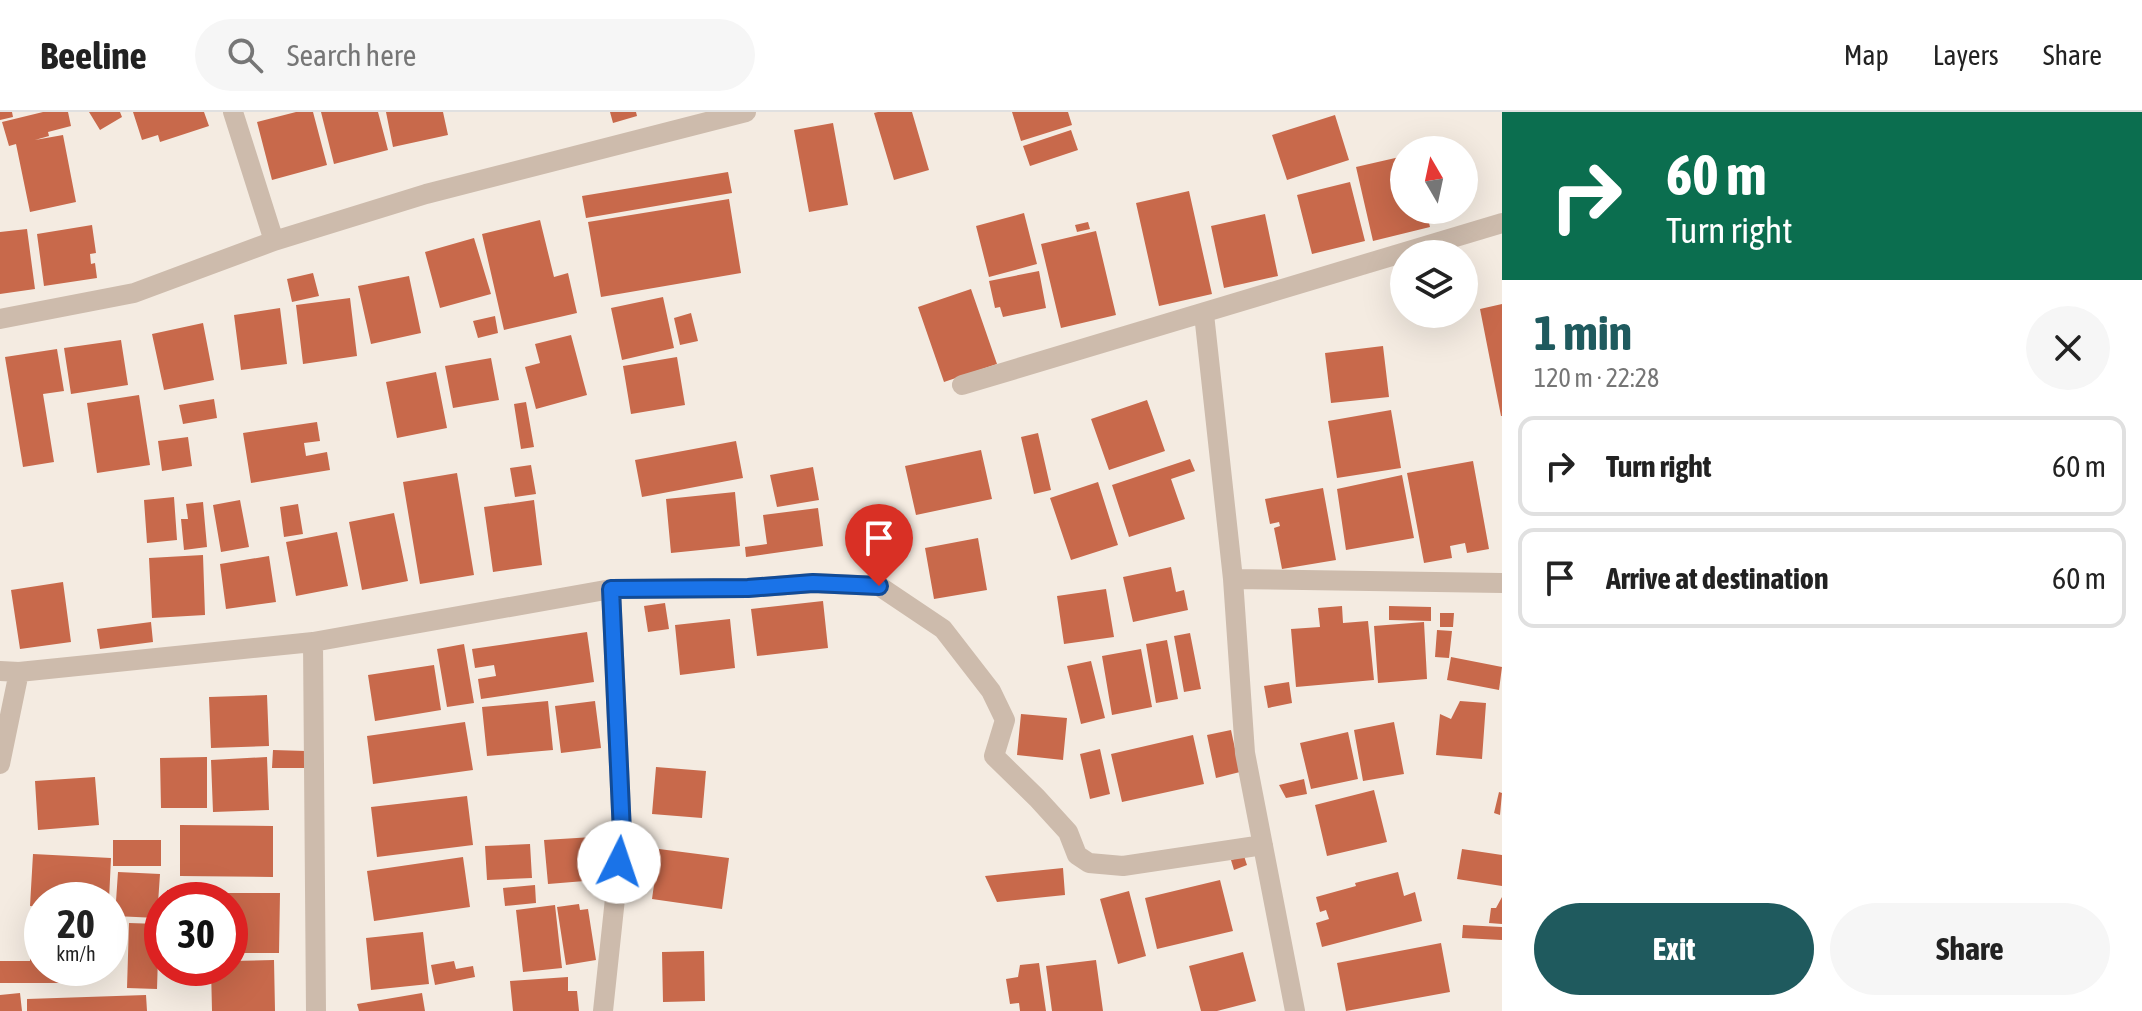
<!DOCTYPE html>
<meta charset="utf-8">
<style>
body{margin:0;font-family:"Asap Condensed",sans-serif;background:#f6f6f6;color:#222;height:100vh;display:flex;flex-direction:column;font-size:30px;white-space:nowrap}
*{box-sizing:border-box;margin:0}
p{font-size:26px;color:#767676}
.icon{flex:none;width:44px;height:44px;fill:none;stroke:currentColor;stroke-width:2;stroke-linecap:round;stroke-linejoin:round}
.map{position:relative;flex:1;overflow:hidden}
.details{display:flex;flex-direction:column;background:#fff;width:640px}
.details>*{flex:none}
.hud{background:#0b6e4f;color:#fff;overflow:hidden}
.needle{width:52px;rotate:351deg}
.tools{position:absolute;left:1390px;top:24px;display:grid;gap:16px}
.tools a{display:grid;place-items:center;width:88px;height:88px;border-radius:50%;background:#fff;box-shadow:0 8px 32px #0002;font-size:40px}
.speed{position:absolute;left:24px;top:770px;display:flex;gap:16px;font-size:40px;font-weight:700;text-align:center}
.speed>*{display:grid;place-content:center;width:104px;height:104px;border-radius:50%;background:#fff;box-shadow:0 8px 32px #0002;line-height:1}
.speed small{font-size:20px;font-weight:400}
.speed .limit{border:12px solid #d22;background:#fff;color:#111}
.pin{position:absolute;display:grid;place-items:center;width:68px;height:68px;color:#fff;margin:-82px -34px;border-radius:50% 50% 50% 0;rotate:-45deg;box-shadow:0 0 8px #0007}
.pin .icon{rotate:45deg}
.me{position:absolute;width:88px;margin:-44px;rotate:4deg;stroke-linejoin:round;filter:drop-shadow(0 0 6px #0008)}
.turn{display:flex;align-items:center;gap:28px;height:168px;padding:0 32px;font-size:36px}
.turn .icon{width:104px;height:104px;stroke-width:2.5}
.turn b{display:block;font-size:56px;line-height:68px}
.round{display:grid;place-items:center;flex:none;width:84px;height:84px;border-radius:42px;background:#f6f6f6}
.headline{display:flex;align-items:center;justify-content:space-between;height:136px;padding:0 32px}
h1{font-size:48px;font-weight:700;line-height:60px;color:#1f5a5e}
.button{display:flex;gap:16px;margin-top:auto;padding:16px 32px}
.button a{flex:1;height:92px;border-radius:48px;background:#1f5a5e;color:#fff;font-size:32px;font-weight:700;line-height:92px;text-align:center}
.button a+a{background:#f6f6f6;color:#222}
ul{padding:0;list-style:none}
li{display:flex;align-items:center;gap:24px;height:100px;margin:0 16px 12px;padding:0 16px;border:4px solid #e0e0e0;border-radius:16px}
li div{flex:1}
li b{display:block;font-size:30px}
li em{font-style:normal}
header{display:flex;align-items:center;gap:48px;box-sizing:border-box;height:112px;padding:0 40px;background:#fff;border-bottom:2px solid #e0e0e0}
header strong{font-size:38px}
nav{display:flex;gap:44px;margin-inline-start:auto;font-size:28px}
.search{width:560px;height:72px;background:#f6f6f6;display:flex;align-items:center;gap:20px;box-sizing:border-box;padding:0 28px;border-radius:44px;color:#767676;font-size:30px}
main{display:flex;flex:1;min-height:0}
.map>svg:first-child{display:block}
.building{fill:#c8694b}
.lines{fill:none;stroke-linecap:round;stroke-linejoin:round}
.minor{stroke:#cdbbac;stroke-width:20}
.route-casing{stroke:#114b97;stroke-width:20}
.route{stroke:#1a73e8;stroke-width:14}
</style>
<header>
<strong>Beeline</strong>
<div class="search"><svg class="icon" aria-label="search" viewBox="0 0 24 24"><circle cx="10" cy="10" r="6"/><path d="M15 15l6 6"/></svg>Search here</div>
<nav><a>Map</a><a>Layers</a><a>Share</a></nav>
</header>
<main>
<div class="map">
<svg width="1502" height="899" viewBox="0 0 1502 899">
<rect width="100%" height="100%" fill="#f4ebe1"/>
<path class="building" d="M0 0H12L13 5 0 8Z
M43 0H68L71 14 48 20 49 24 35 28 63 23 76 90 30 100 16 32 9 34 2 10Z
M89 0H120L122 5 100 18Z
M133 0H204L209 14 160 30 158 23 142 28Z
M296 0H313L327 53 272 68 257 10Z
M321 0H378L388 38 334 52Z
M386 0H443L448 23 393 35Z
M610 0H636L637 4 613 11Z
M878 0H912L929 58 894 68 874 1Z
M1012 0H1068L1072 13 1021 29Z
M1335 3 1349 48 1287 68 1272 23Z
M833 11 848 93 809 100 794 18Z
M1071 18 1078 38 1030 54 1023 34Z
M1404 44V98H1426L1430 115 1373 129 1356 55Z
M728 60 732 81 586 106 582 84Z
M1350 70 1365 129 1312 142 1297 83Z
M1189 79 1212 182 1159 194 1136 91Z
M729 87 741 161 601 185 588 110Z
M1024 101 1037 152 989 165 976 114Z
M1265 102 1278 164 1224 176 1211 114Z
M540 108 554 165 568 161 577 201 504 218 482 122Z
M1088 110 1090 117 1077 120 1075 113Z
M92 113 96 141 90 142 91 152 95 151 97 166 44 174 37 122Z
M27 117 35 177 0 182V120Z
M1096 119 1116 203 1061 216 1041 132Z
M474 126 491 182 440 196 425 140Z
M1039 159 1046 196 1003 205 1000 195 995 196 989 169Z
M313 161 319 184 292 190 287 167Z
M409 164 421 221 371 232 358 174Z
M971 177 997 252 944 270 918 195Z
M663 185 674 236 622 248 611 196Z
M350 186 357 244 303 252 296 193Z
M1502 192V304H1501L1480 197Z
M280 196 287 252 241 258 234 203Z
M691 201 698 229 680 233 674 206Z
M495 204 498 221 478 226 473 209Z
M203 211 214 268 164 278 152 222Z
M571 223 587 283 536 297 525 255 540 251 535 232Z
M121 228 128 273 71 282 64 236Z
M1383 234 1389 285 1331 291 1325 241Z
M57 237 64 279 43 282 54 350 23 355 5 245Z
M677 245 685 293 631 302 623 254Z
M491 246 499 288 453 296 445 254Z
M436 260 447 316 397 326 386 270Z
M139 283 150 353 97 361 87 291Z
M214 287 217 306 183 312 179 293Z
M1147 288 1165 339 1109 358 1091 307Z
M526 290 534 335 521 337 514 292Z
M1391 298 1401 356 1337 366 1328 309Z
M317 310 320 329 304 331 306 344 327 340 330 358 251 371 243 321Z
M1038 321 1051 378 1034 382 1021 325Z
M188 325 192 354 162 359 158 329Z
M736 329 743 366 642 385 635 348Z
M981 338 992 387 916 403 905 354Z
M1190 347 1195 359 1171 367 1185 407 1129 425 1112 373Z
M1473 349 1489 437 1467 441 1465 431 1450 434 1452 446 1424 451 1407 361Z
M531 353 536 382 515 385 510 356Z
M813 355 819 388 777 395 770 363Z
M457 361 474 463 420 472 403 370Z
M1402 363 1414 426 1346 438 1337 377Z
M1098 370 1118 433 1071 448 1050 386Z
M1323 376 1336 448 1282 457 1274 416 1280 414 1279 410 1270 412 1265 387Z
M735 380 740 434 671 441 666 387Z
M174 385 177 428 147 431 144 388Z
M240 388 249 435 221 440 213 393Z
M534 388 542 453 493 460 484 395Z
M203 390 207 435 184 438 181 407H188L186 392Z
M298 392 303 422 284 425 280 395Z
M818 396 823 434 746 445 745 435 767 432 763 403Z
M394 401 408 469 362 478 349 410Z
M337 420 348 474 296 484 286 430Z
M978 426 987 478 934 487 925 436Z
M203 443 205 503 152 506 149 446Z
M269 444 276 490 226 497 220 452Z
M1171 455 1176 480 1184 478 1188 498 1133 510 1123 465Z
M63 470 71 530 20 537 11 478Z
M1106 477 1114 525 1064 532 1057 484Z
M823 489 828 536 757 544 751 497Z
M665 491 669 517 648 520 644 494Z
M1342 494 1343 511 1368 509 1374 568 1296 575 1291 517 1320 515 1318 496Z
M1389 494 1431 495V509L1389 508Z
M1440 501H1454L1453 515H1440Z
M730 507 735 556 680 563 675 513Z
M151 510 153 530 100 537 97 517Z
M1424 510 1427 567 1378 571 1374 514Z
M1437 518 1452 519 1449 546 1435 545Z
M587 520 594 570 481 587 478 567 496 564 494 553 475 556 472 537Z
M1190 521 1201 577 1184 580 1174 524Z
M1167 528 1178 587 1156 591 1146 532Z
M464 532 474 591 447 595 437 537Z
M1141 537 1152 595 1112 603 1102 544Z
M1451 545 1502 555 1499 578 1447 568Z
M1091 549 1105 606 1081 612 1067 554Z
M434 553 441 598 375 609 368 563Z
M1289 570 1292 591 1268 596 1264 574Z
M267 583 269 634 211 636 209 585Z
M548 589 553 638 487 644 482 595Z
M595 589 601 636 561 641 555 594Z
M1460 589 1486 591 1482 647 1436 643 1440 602 1451 607Z
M1021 602 1067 606 1063 648 1017 643Z
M465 610 473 658 373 672 367 624Z
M1394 610 1404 662 1363 669 1354 618Z
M1231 618 1240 660 1216 666 1207 623Z
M1348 620 1358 667 1311 677 1300 631Z
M1193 623 1204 672 1122 690 1111 642Z
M1100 637 1110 682 1090 687 1080 642Z
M273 638 306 639V656H272Z
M207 645V696H161L160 646Z
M267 645 269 698 213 700 211 648Z
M656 655 706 659 702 706 652 702Z
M95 665 99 713 38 718 35 669Z
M1304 667 1307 682 1286 686 1279 673Z
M1374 678 1387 730 1327 744 1315 693Z
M1499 680 1502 681 1500 703 1494 701Z
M467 684 473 733 377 745 371 695Z
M180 713 273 714V765L180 764Z
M593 725 597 768 548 772 544 728Z
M113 728H161V754H113Z
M530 732 532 766 487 768 485 734Z
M659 737 729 746 722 797 652 787Z
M1462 737 1502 743V774L1457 767Z
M33 742 111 746 109 788H42V795L30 794Z
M1244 744 1247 753 1234 758 1231 748Z
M463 745 470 795 374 809 367 759Z
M1063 756 1065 783 997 790 985 764Z
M118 760 160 762 157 806 115 804Z
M1398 760 1404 784 1415 780 1422 809 1322 835 1316 811 1329 807 1326 798 1320 800 1316 785 1356 774 1355 771Z
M1220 768 1233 819 1157 837 1145 786Z
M535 773 536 791 505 794 503 776Z
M167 778H193V788H167Z
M1129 779 1146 844 1118 852 1100 787Z
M211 781H280L279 841H230V788H211Z
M1502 785V812L1489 811 1491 796H1496Z
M579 792 580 798 588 797 596 848 566 853 557 795Z
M555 793 562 856 523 860 516 798Z
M124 809V830L110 831V810Z
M129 811 159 812 157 877 127 876Z
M1463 813 1502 815V828L1462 826Z
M31 819H42V856H86V871H0V849H30Z
M423 820 429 872 371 878 366 826Z
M1441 831 1450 880 1346 899 1337 851Z
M704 839 705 889 663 890 662 840Z
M1243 840 1256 889 1217 899H1201L1189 854Z
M274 848 275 899H212L211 856H230V849Z
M1096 848 1103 899H1052L1046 854Z
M454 849 456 857 473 854 475 865 435 873 431 853Z
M1039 851 1046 899H1020L1019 891 1010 892 1006 867 1018 865 1020 853Z
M568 865V879H577L579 899H513L510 869Z
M20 881 22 899H0V883Z
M422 881 425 899H359L357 892Z
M146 883 147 899H27V887Z"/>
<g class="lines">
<path class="minor" d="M233 0 274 129
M1204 202 1233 467 1245 641 1295 899
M0 207 134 181 274 129 426 82 746 0
M962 273 1502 111
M1233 467 1502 471
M313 530 316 899
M0 559 19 560 313 530 611 477 748 476 813 471 879 474 943 517 991 579 1005 608 994 644 1037 686 1068 720 1077 743 1089 751 1123 754 1263 733
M0 652 19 560
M603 899 622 721 611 477"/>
</g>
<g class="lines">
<g class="route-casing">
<path id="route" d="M619 750 622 721 611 477 748 476 813 471 879 474"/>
</g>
<use href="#route" class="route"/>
</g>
</svg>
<div class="tools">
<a><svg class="needle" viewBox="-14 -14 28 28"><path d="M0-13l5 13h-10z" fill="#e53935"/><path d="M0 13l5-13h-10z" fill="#767676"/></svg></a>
<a><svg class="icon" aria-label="layers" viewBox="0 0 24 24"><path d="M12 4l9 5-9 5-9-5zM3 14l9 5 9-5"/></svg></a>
</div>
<div class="speed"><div>20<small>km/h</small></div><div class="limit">30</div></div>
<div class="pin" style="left:879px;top:474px;background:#d93025"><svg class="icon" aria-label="arrive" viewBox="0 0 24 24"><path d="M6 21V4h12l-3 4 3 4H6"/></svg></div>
<svg class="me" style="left:619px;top:750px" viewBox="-20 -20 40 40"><circle r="19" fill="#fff"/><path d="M0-13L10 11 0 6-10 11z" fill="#1a73e8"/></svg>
</div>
<section class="details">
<div class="hud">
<div class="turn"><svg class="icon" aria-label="right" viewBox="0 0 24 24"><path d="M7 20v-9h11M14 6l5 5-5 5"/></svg><div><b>60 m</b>Turn right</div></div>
</div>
<div class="headline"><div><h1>1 min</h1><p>120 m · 22:28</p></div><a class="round"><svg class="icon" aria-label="close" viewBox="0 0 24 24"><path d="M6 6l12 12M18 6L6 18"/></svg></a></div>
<ul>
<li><svg class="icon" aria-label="right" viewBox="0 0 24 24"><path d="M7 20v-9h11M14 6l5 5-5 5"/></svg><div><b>Turn right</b></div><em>60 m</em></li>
<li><svg class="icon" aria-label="arrive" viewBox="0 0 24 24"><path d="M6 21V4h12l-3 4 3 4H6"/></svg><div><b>Arrive at destination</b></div><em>60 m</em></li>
</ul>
<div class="button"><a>Exit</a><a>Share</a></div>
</section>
</main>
